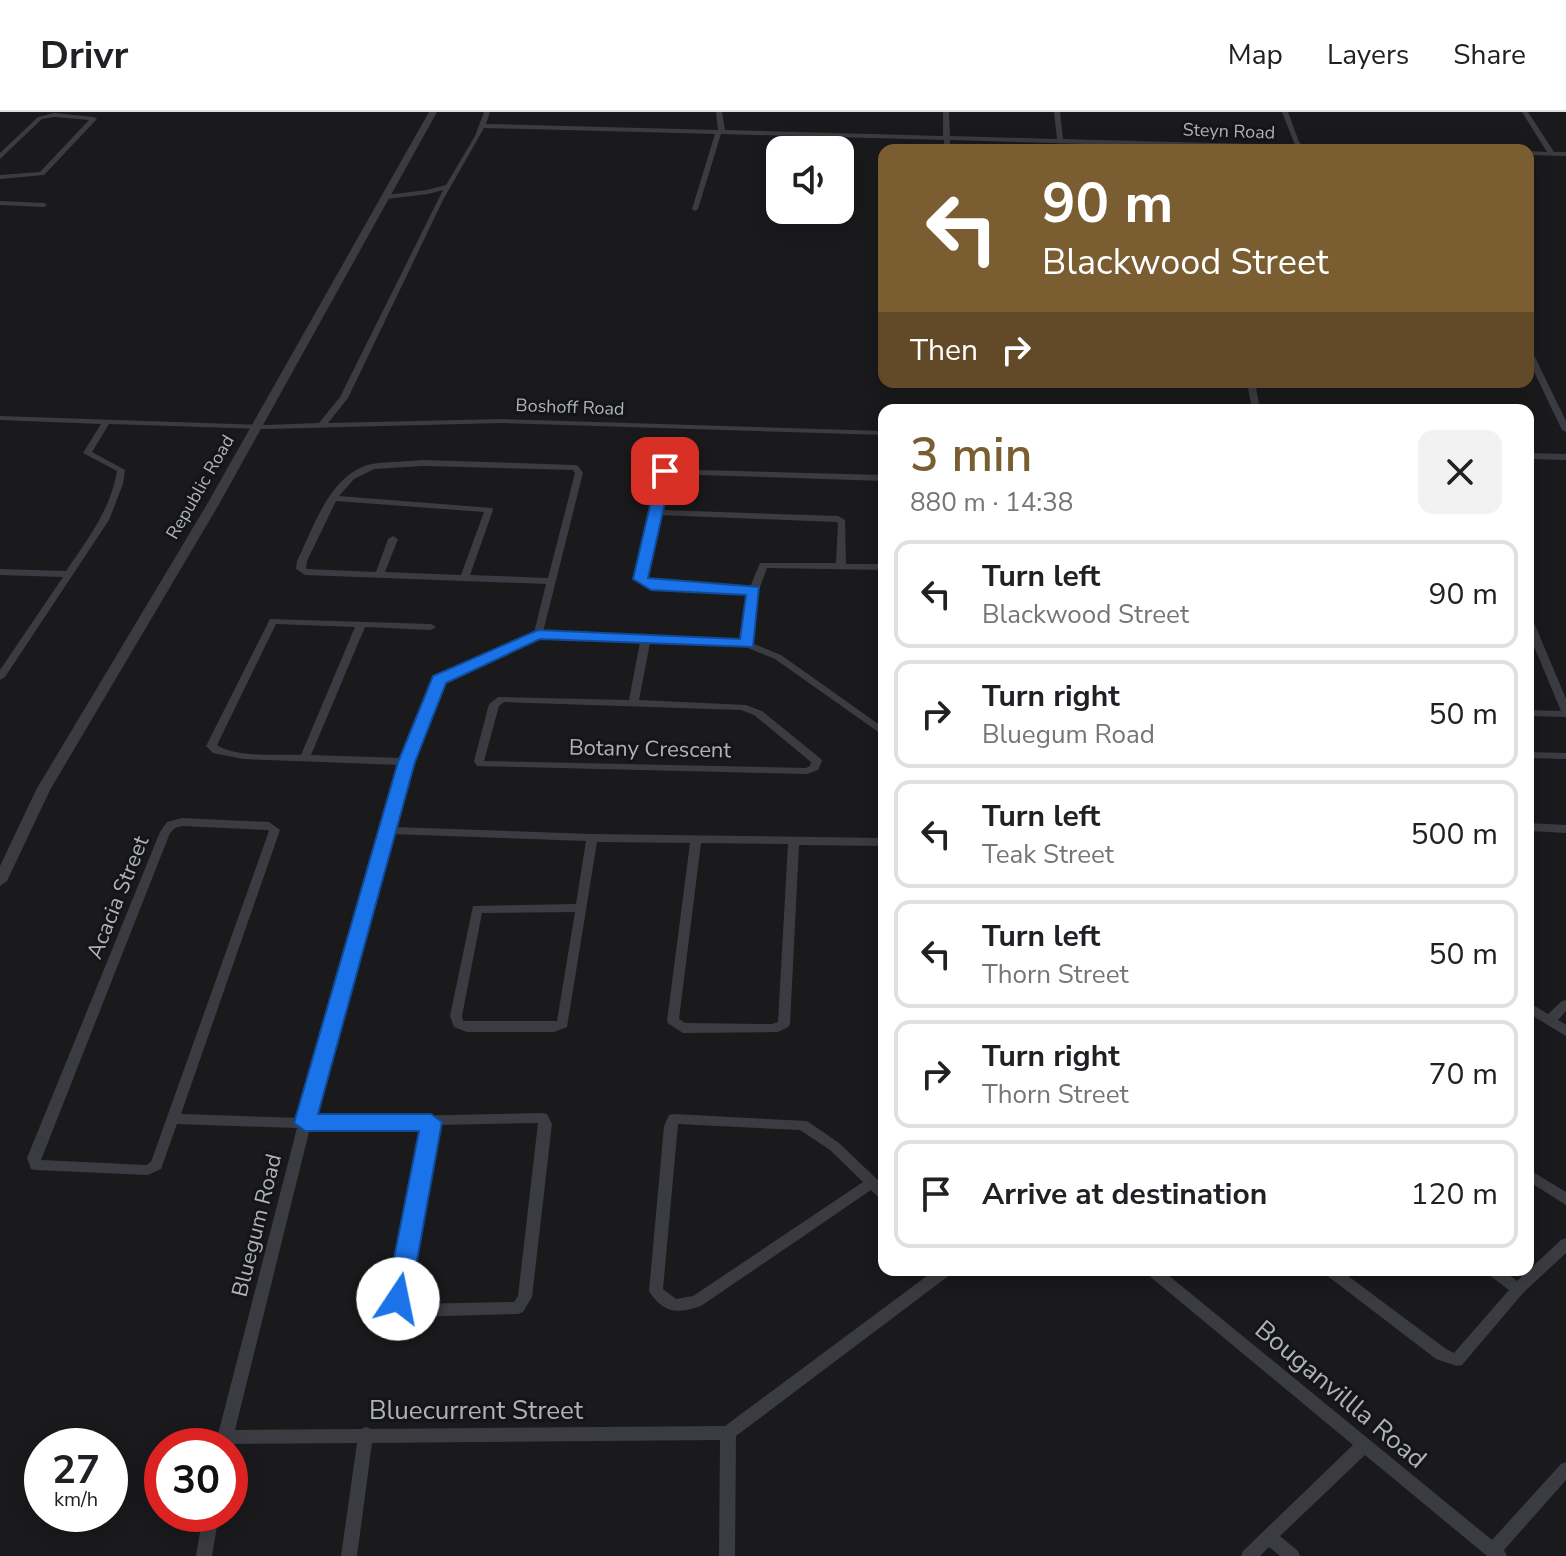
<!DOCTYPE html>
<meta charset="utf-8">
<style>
body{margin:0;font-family:"Nunito Sans",sans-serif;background:#f2f2f2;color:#202124;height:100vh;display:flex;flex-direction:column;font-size:30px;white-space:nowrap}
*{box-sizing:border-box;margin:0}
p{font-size:26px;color:#757577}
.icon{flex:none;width:44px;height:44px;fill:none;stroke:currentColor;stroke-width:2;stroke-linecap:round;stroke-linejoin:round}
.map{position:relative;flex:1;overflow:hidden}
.sheet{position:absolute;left:878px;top:292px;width:656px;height:872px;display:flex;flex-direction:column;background:#fff;border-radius:16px;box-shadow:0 4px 20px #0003}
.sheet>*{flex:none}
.top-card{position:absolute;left:878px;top:32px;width:656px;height:244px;border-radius:16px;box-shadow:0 4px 20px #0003;background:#7b5d32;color:#fff;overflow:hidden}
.buttons{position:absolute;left:766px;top:24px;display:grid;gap:16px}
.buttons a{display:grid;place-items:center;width:88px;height:88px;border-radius:16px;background:#fff;box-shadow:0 4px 20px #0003;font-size:40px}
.speed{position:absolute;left:24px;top:1316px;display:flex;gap:16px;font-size:40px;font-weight:700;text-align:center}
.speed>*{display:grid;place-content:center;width:104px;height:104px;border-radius:50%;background:#fff;box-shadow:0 4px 20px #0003;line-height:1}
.speed small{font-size:20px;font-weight:400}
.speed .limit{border:12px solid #d22;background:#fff;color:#111}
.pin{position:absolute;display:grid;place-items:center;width:68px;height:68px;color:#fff;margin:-34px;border-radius:16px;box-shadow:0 4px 12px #0006}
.me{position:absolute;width:88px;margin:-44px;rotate:11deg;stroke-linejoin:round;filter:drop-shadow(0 0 6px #0008)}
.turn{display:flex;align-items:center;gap:28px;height:168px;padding:0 32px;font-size:36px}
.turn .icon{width:104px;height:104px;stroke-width:2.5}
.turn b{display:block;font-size:56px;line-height:68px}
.then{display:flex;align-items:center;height:76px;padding:0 32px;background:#0003;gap:16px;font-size:30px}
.round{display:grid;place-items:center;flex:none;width:84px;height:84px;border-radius:16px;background:#f2f2f2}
.head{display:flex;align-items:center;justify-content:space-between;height:136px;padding:0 32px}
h1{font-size:48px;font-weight:600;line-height:60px;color:#7b5d32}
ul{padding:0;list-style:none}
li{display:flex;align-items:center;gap:24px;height:108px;margin:0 16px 12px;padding:0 16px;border:4px solid #e0e0e0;border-radius:16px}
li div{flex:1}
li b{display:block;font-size:30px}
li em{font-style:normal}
header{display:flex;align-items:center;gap:48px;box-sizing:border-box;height:112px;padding:0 40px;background:#fff;border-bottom:2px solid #e0e0e0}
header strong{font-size:38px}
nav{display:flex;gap:44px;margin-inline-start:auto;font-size:28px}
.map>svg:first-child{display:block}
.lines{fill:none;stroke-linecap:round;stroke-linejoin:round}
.minor{fill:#3b3c41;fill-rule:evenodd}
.tertiary{fill:#3b3c41;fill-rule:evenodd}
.route{fill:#1a73e8;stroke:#114b97;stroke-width:2}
.labels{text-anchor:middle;stroke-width:6;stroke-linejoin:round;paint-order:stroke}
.far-street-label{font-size:18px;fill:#adb2bb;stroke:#151517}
.street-label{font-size:22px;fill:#adb2bb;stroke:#151517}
.near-street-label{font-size:26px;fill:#adb2bb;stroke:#151517}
</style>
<header>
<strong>Drivr</strong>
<nav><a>Map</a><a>Layers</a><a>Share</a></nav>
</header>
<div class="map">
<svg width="1566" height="1444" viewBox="0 0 1566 1444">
<rect width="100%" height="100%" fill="#1a1a1c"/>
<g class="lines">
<path class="minor" d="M484 0H490L486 12 718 18 716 0H722L725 18 943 24V0H949L950 24 1057 27 1054 0H1060L1063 27 1295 33 1282 0H1288L1299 30 1302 33 1402 36 1405 38H1299L950 28V38H944V28L721 22 698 97 695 99 692 97 715 22 484 16 443 88 348 286 328 311 502 307 884 319V323L502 311 266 317 109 312 92 340 125 358 123 372 109 408 5 565 0 568V558L63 465 0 463V457L66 459C87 428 111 397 117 359L83 341 101 312 0 308V304L266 313 319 311 340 285 443 78 428 82 386 87 383 85 386 83 427 78 446 73 475 24Z
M1522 0H1528L1554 40H1566V44L1528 43V39L1547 40Z
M54 1 94 5 97 7 44 63 0 67V63L40 60 89 8 54 5 42 7 0 47V41L38 5Z
M0 89 44 91 47 93 44 95 0 93Z
M1528 237 1532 239 1566 309V320L1562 318 1528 247Z
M1247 270H1255L1260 298H1252Z
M1528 341 1566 342V348L1528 347Z
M423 348 575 353 578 354 583 361 543 520 743 529 749 481 651 476 636 469 651 402 650 400 652 398 662 357 884 363V369L669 362 661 398 838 404 845 408 846 452H884V458L767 456 759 478 752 531 781 543 884 616V624L775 547 745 535 650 531 639 588 746 593 762 599 821 647 822 649 818 658 807 662 477 654 474 649 489 592 498 585 629 588 640 530 539 526 443 570 411 650 393 715 592 722 884 726V734L799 733 790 912 788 915 778 920 683 921 669 912 667 909 690 731 597 730 567 915 554 920H467L454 915 450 904 473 794 576 792 586 729 391 722 313 1006 542 1001 547 1002 552 1012 532 1185 523 1200 518 1202 409 1205 394 1199 392 1195 424 1014 310 1016 235 1318 361 1317 366 1315 371 1317 725 1314 935 1158H953L951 1162 736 1324 735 1444H719L720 1328 372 1331 357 1444H341L357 1331 231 1332 230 1335 215 1334 297 1016 177 1012 161 1057 148 1063 36 1058 31 1057 27 1046 160 720 167 710 182 706 269 710 280 718 181 1002 300 1006 400 653 243 647 213 641 206 634 270 507 431 512 436 515 431 518 365 515 311 643 402 646 435 566 534 521 546 472 305 463 296 457 297 449C314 415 330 361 372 352 389 349 407 350 423 348ZM423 354 573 358 575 361 548 466 470 463 493 398 492 396 339 384 354 367 374 357ZM336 389 484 400 461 463 385 460 398 427 393 424 388 427 376 460 307 457 306 456 307 449ZM660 403 836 410 838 411 836 451H760L750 475 652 470 646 468ZM276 512 355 515 301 643C277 642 236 646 217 633ZM504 590 741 598 754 603 811 650 810 654 806 656 484 649 499 594ZM182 714 267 718 269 719 151 1050 146 1053 41 1048 170 721 175 716ZM701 731 788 732 778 910 772 912 685 911 679 907ZM575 800 557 909H463L462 904 482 801ZM538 1011 518 1184 514 1190 407 1192 437 1013Z
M1528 505 1533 508 1566 587V605L1528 604V598L1561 599 1528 520Z
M1528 640 1566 641V647L1528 646Z
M1528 711 1566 713V721L1528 719Z
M1566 888V899L1558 908 1566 913V924L1528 901V890L1548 902 1562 889Z
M674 1002 807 1009 839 1031 884 1074V1087L879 1086 871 1078 701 1194C677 1202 664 1202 649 1179L664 1014 669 1003ZM678 1012 800 1018 830 1038 863 1070 693 1184 676 1187 663 1177Z
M1528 1057 1566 1080V1093L1528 1069Z
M1566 1126V1141L1523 1181 1462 1253 1457 1254 1436 1247 1325 1162 1323 1158H1340L1446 1237 1454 1241 1509 1178 1488 1162 1486 1158H1503L1517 1169 1561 1128Z
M1145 1158H1162L1492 1428 1561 1352 1566 1350V1368L1504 1438 1507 1444H1487L1365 1343 1280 1424 1298 1439 1300 1444H1280L1269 1435 1260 1444H1241L1243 1439 1353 1333 1147 1162Z
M203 1402H219L212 1444H196Z"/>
<path class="tertiary" d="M429 0H437L218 394 50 678 7 769 0 774V754L36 678 206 394Z"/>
</g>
<path class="route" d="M665 355 672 359 648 466 759 475 753 535 540 527 446 571 415 650 318 1002H431L442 1010 410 1187 406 1194 398 1197 390 1194 386 1187 419 1019H305L294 1011 398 650 433 564 538 518 740 527 746 483 651 478 633 467 658 359Z"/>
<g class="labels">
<g class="far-street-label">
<text transform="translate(1229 19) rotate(2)" y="6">Steyn Road</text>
<text transform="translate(570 295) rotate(2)" y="6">Boshoff Road</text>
<text transform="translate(200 375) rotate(-60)" y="6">Republic Road</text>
</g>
<g class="street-label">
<text transform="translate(650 636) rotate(1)" y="8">Botany Crescent</text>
<text transform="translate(117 785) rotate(-68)" y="8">Acacia Street</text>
<text transform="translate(256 1113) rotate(-76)" y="8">Bluegum Road</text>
</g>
<g class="near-street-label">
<text transform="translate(1341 1282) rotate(40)" y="9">Bouganvillla Road</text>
<text x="476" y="1307">Bluecurrent Street</text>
</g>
</g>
</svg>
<div class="buttons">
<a><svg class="icon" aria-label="sound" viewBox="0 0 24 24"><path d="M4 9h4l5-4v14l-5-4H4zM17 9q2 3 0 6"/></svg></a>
</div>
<div class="speed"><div>27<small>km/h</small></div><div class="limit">30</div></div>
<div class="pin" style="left:665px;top:359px;background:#d93025"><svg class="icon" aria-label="arrive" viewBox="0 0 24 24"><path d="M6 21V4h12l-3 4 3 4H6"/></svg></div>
<svg class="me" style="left:398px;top:1187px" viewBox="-20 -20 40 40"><circle r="19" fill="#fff"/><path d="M0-13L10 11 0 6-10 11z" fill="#1a73e8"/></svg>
<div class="top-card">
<div class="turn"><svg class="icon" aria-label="left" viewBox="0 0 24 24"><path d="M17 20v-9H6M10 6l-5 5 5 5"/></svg><div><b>90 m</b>Blackwood Street</div></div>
<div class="then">Then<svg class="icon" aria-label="right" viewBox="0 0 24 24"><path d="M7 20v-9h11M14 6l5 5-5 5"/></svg></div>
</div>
<section class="sheet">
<div class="head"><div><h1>3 min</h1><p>880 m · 14:38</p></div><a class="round"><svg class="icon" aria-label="close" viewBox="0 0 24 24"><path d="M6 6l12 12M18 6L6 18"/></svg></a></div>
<ul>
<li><svg class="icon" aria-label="left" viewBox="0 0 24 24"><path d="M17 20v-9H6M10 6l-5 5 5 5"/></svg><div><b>Turn left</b><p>Blackwood Street</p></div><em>90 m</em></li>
<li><svg class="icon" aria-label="right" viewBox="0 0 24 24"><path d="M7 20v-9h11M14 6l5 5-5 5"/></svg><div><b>Turn right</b><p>Bluegum Road</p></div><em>50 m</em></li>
<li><svg class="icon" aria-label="left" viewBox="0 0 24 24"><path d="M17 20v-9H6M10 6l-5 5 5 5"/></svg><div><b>Turn left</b><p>Teak Street</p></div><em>500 m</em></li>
<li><svg class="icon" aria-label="left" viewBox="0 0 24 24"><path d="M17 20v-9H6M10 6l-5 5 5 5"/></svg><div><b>Turn left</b><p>Thorn Street</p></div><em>50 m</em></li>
<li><svg class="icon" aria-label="right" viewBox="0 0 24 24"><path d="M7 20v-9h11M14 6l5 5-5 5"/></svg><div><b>Turn right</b><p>Thorn Street</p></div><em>70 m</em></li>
<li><svg class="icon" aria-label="arrive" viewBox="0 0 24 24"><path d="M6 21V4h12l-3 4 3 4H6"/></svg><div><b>Arrive at destination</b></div><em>120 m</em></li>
</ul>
</section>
</div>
